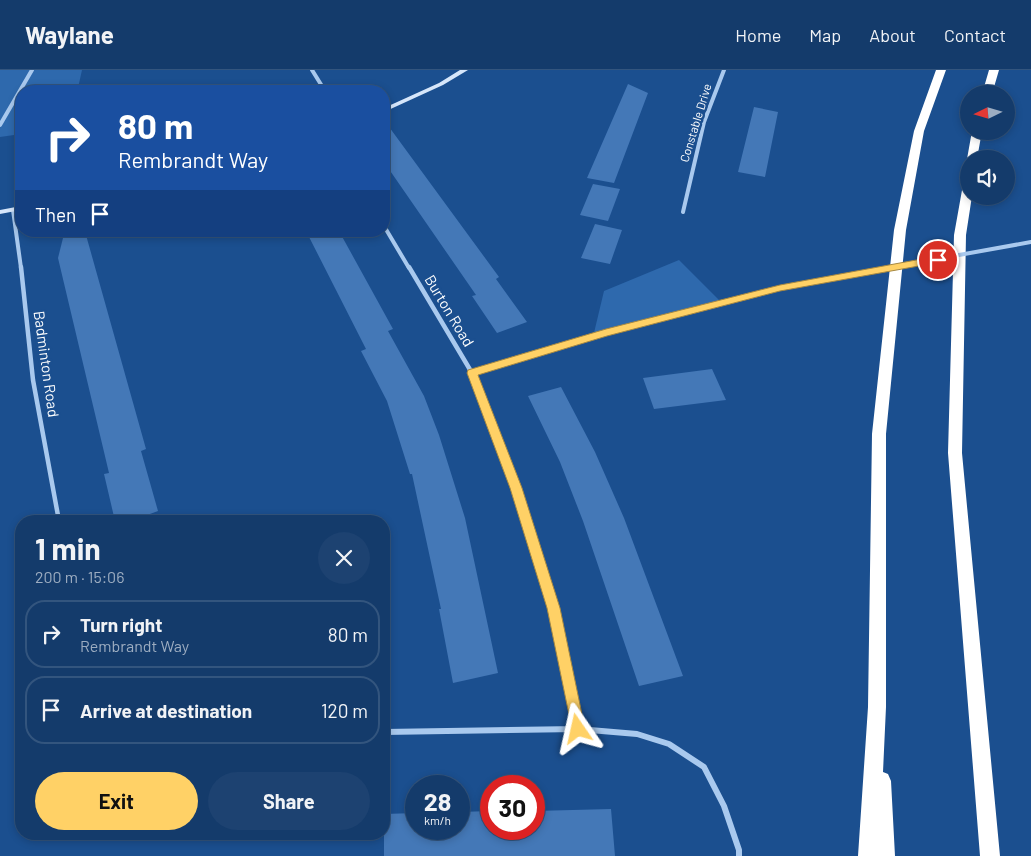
<!DOCTYPE html>
<meta charset="utf-8">
<style>
body{margin:0;font-family:Barlow,sans-serif;background:#1d4271;color:#f1f3f6;height:100vh;display:flex;flex-direction:column;font-size:19px;white-space:nowrap}
*{box-sizing:border-box;margin:0}
p{font-size:16px;color:#9dadc1}
.icon{flex:none;width:28px;height:28px;fill:none;stroke:currentColor;stroke-width:2;stroke-linecap:round;stroke-linejoin:round}
.map{position:relative;flex:1;overflow:hidden}
.sheet{position:absolute;left:15px;top:445px;width:375px;height:325px;display:flex;flex-direction:column;background:#143b6b;border-radius:20px;box-shadow:0 2px 8px #0003,0 0 0 1px #33557e}
.sheet>*{flex:none}
.guide{position:absolute;left:15px;top:15px;width:375px;height:152px;border-radius:20px;box-shadow:0 2px 8px #0003,0 0 0 1px #33557e;background:#1a4fa0;color:#fff;overflow:hidden}
.needle{width:32px;rotate:265deg}
.tools{position:absolute;left:960px;top:15px;display:grid;gap:10px}
.tools a{display:grid;place-items:center;width:55px;height:55px;border-radius:50%;background:#143b6b;box-shadow:0 2px 8px #0003,0 0 0 1px #33557e;font-size:25px}
.speed{position:absolute;left:405px;top:705px;display:flex;gap:10px;font-size:25px;font-weight:700;text-align:center}
.speed>*{display:grid;place-content:center;width:65px;height:65px;border-radius:50%;background:#143b6b;box-shadow:0 2px 8px #0003,0 0 0 1px #33557e;line-height:1}
.speed small{font-size:12px;font-weight:400}
.speed .limit{border:8px solid #d22;background:#fff;color:#111}
.pin{position:absolute;display:grid;place-items:center;width:42px;height:42px;color:#fff;margin:-21px;border:2px solid #fff;border-radius:50%;box-shadow:0 1px 5px #0007}
.me{position:absolute;width:55px;margin:-28px;rotate:349deg;stroke-linejoin:round;filter:drop-shadow(0 0 4px #0008)}
.turn{display:flex;align-items:center;gap:18px;height:105px;padding:0 20px;font-size:22px}
.turn .icon{width:65px;height:65px;stroke-width:2.5}
.turn b{display:block;font-size:35px;line-height:42px}
.then{display:flex;align-items:center;height:48px;padding:0 20px;background:#0003;gap:10px;font-size:19px}
.round{display:grid;place-items:center;flex:none;width:52px;height:52px;border-radius:26px;background:#1d4271}
.head{display:flex;align-items:center;justify-content:space-between;height:85px;padding:0 20px}
h1{font-size:30px;font-weight:700;line-height:38px}
.button{display:flex;gap:10px;margin-top:auto;padding:10px 20px}
.button a{flex:1;height:58px;border-radius:30px;background:#ffd166;color:#111;font-size:20px;font-weight:700;line-height:58px;text-align:center}
.button a+a{background:#1d4271;color:#f1f3f6}
ul{padding:0;list-style:none}
li{display:flex;align-items:center;gap:15px;height:68px;margin:0 10px 8px;padding:0 10px;border:2px solid #33557e;border-radius:20px}
li div{flex:1}
li b{display:block;font-size:19px}
li em{font-style:normal}
header{display:flex;align-items:center;gap:30px;box-sizing:border-box;height:70px;padding:0 25px;background:#143b6b;border-bottom:1px solid #33557e}
header strong{font-size:24px}
nav{display:flex;gap:28px;margin-inline-start:auto;font-size:18px}
.map>svg:first-child{display:block}
.green{fill:#2e69ad}
.building{fill:#4478b7}
.lines{fill:none;stroke-linecap:round;stroke-linejoin:round}
.street-far2{stroke:#a9c9ee;stroke-width:4}
.street-far1{stroke:#a9c9ee;stroke-width:4.5}
.street{stroke:#a9c9ee;stroke-width:6}
.secondary{fill:#d6e6fa;fill-rule:evenodd}
.highway{fill:#fff;fill-rule:evenodd}
.street-bridge-far1{stroke:#a9c9ee;stroke-width:4}
.street-bridge{stroke:#a9c9ee;stroke-width:4.5}
.route{fill:#ffd166;stroke:#a68842}
.labels{text-anchor:middle;stroke-width:5;stroke-linejoin:round;paint-order:stroke}
.far-street-label{font-size:12px;fill:#fff;stroke:#1b4f8f}
.street-label{font-size:15px;fill:#fff;stroke:#1b4f8f}
</style>
<header>
<strong>Waylane</strong>
<nav><a>Home</a><a>Map</a><a>About</a><a>Contact</a></nav>
</header>
<div class="map">
<svg width="1031" height="786" viewBox="0 0 1031 786">
<rect width="100%" height="100%" fill="#1b4f8f"/>
<path class="green" d="M0 0H82L78 18 61 21H21V64L0 67Z
M679 190 722 233 593 267 604 221Z"/>
<path class="building" d="M628 14 648 23 614 113 587 108Z
M754 37 778 42 765 107 738 102Z
M384 50 499 207 496 209 527 252 497 263 472 226 476 225 384 92Z
M593 114 620 119 608 151 580 145Z
M595 154 622 160 610 194 581 188Z
M306 161H339L393 259 388 261 424 326 439 365 465 448 498 603 453 613 439 539H441L412 404H410L387 331 361 281 366 279Z
M86 165 146 379 141 381 158 441 131 451H115L104 404 109 403 58 188 63 168Z
M712 299 726 330 654 339 643 308Z
M561 317 595 382 624 448 683 606 639 616 583 451 560 392 528 326Z
M611 739 615 786H384V744L416 743V759H459V742L491 741V759H534V741Z"/>
<g class="lines">
<path class="street-far2" d="M312 0 325 21
M0 55 32 0
M13 140 21 198
M683 142 704 52 724 0
M384 156 409 198"/>
<path class="street-far1" d="M21 197 33 310 59 451
M409 197 472 303 516 419 527 455
M472 303 606 263 780 218"/>
<path class="street" d="M527 453 554 538 578 659
M384 662 578 659 637 664 669 674 704 697 724 736 739 780V786"/>
<path class="secondary" d="M460 0H468L443 15 384 42V38L439 13Z
M21 136V140L0 144V140Z"/>
<path class="highway" d="M936 0H946L924 61 906 160 886 364V637L883 702 888 704 891 711 895 786H858L868 637 872 364 894 160 914 61Z
M989 0H999L992 24H982Z
M972 61H982L977 89H969V91L967 89Z
M969 106V126H972L966 165 962 383 1000 786H980L948 383 954 165 964 109Z"/>
<path class="street-bridge-far1" d="M887 198 1031 172"/>
<path class="street-bridge" d="M780 218 894 197"/>
</g>
<path class="route" d="M938 186 941 187V192L780 221 607 266 478 305 522 418 560 538 585 659 583 664 578 666 573 664 547 538 510 418 467 303 468 300 606 259 780 215Z"/>
<g class="labels">
<g class="far-street-label">
<text transform="translate(696 53) rotate(-73)" y="4">Constable Drive</text>
</g>
<g class="street-label">
<text transform="translate(449 241) rotate(59)" y="5">Burton Road</text>
<text transform="translate(46 294) rotate(82)" y="5">Badminton Road</text>
</g>
</g>
</svg>
<div class="tools">
<a><svg class="needle" viewBox="-14 -14 28 28"><path d="M0-13l5 13h-10z" fill="#e53935"/><path d="M0 13l5-13h-10z" fill="#9dadc1"/></svg></a>
<a><svg class="icon" aria-label="sound" viewBox="0 0 24 24"><path d="M4 9h4l5-4v14l-5-4H4zM17 9q2 3 0 6"/></svg></a>
</div>
<div class="speed"><div>28<small>km/h</small></div><div class="limit">30</div></div>
<div class="pin" style="left:938px;top:190px;background:#d93025"><svg class="icon" aria-label="arrive" viewBox="0 0 24 24"><path d="M6 21V4h12l-3 4 3 4H6"/></svg></div>
<svg class="me" style="left:578px;top:659px" viewBox="-20 -20 40 40"><path d="M0-17L14 15 0 8-14 15z" fill="#ffd166" stroke="#fff" stroke-width="4"/></svg>
<div class="guide">
<div class="turn"><svg class="icon" aria-label="right" viewBox="0 0 24 24"><path d="M7 20v-9h11M14 6l5 5-5 5"/></svg><div><b>80 m</b>Rembrandt Way</div></div>
<div class="then">Then<svg class="icon" aria-label="arrive" viewBox="0 0 24 24"><path d="M6 21V4h12l-3 4 3 4H6"/></svg></div>
</div>
<section class="sheet">
<div class="head"><div><h1>1 min</h1><p>200 m · 15:06</p></div><a class="round"><svg class="icon" aria-label="close" viewBox="0 0 24 24"><path d="M6 6l12 12M18 6L6 18"/></svg></a></div>
<ul>
<li><svg class="icon" aria-label="right" viewBox="0 0 24 24"><path d="M7 20v-9h11M14 6l5 5-5 5"/></svg><div><b>Turn right</b><p>Rembrandt Way</p></div><em>80 m</em></li>
<li><svg class="icon" aria-label="arrive" viewBox="0 0 24 24"><path d="M6 21V4h12l-3 4 3 4H6"/></svg><div><b>Arrive at destination</b></div><em>120 m</em></li>
</ul>
<div class="button"><a>Exit</a><a>Share</a></div>
</section>
</div>
